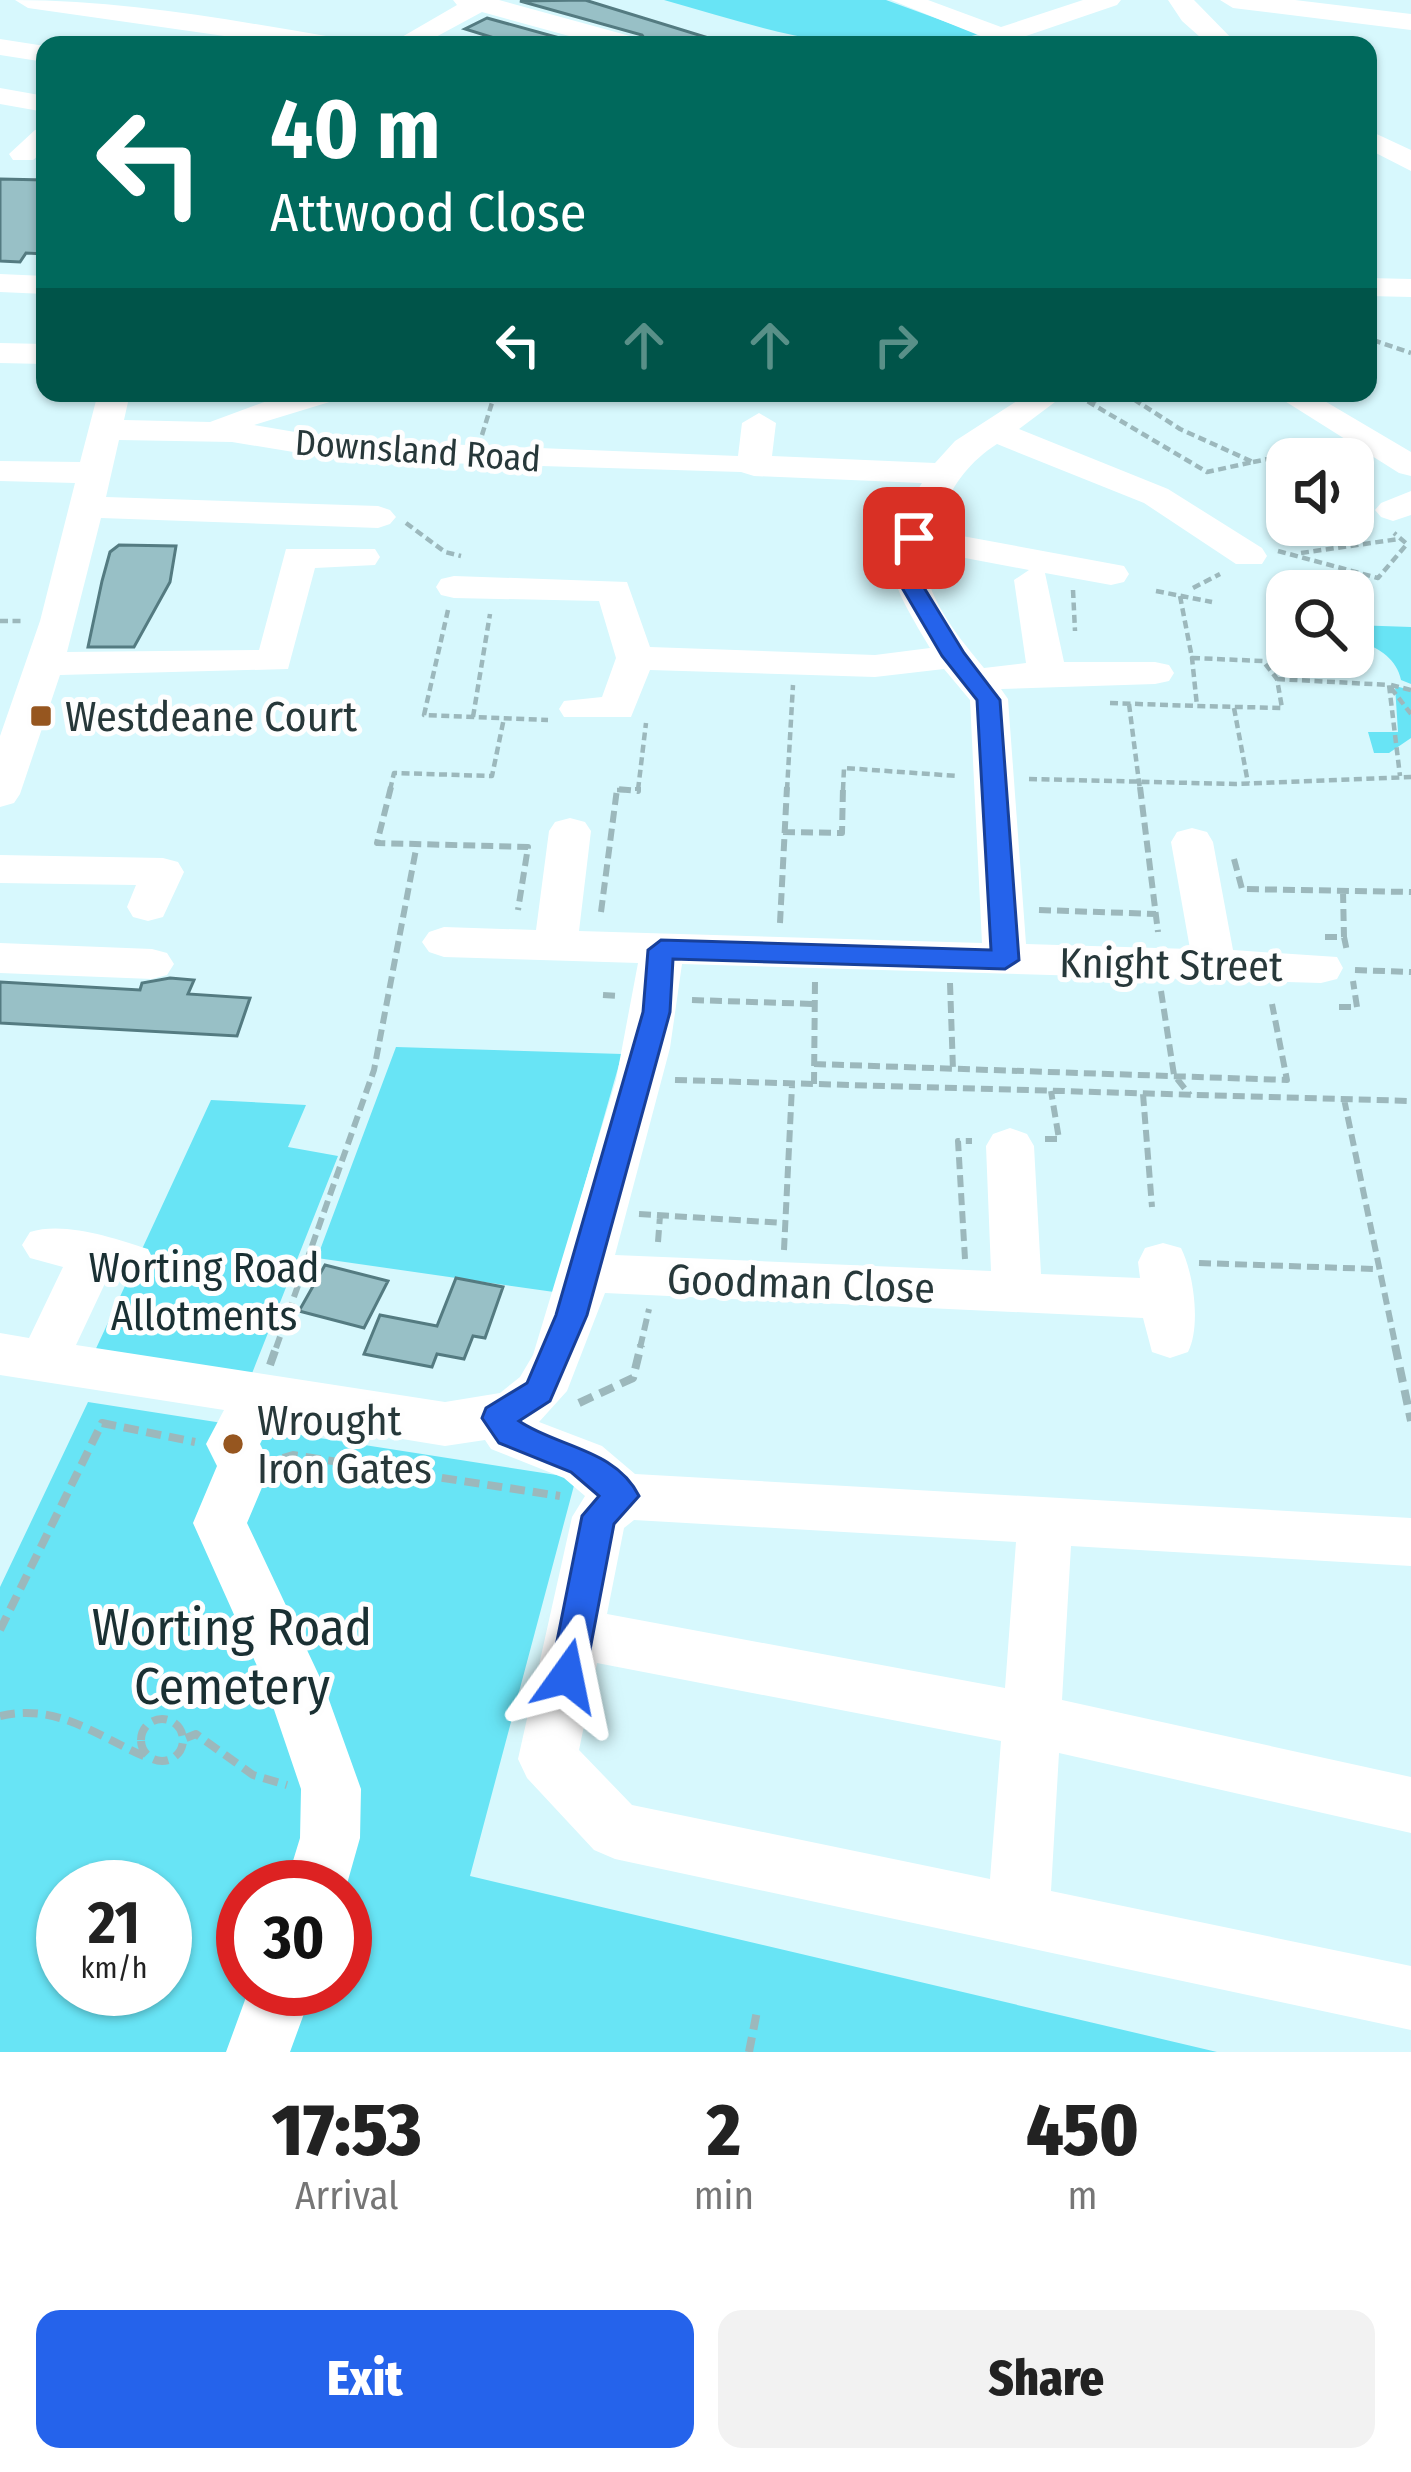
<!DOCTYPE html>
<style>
body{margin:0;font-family:"Fira Sans Condensed",sans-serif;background:#f2f2f2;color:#222;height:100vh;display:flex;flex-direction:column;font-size:45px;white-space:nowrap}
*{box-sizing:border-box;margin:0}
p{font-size:39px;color:#767676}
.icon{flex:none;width:66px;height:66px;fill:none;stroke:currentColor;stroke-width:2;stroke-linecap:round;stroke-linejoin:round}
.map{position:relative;height:2052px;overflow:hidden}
.drawer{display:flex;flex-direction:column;background:#fff;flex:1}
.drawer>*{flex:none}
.guide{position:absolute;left:36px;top:36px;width:1341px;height:366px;border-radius:24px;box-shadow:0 3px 9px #0004;background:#00695c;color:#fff;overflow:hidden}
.controls{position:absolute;left:1266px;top:438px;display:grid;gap:24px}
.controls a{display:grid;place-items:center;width:108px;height:108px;border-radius:24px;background:#fff;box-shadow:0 3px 9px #0004;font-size:60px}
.speed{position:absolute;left:36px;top:1860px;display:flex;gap:24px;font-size:60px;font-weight:700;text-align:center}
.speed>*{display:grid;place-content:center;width:156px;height:156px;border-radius:50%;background:#fff;box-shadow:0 3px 9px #0004;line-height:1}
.speed small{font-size:30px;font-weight:400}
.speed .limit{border:18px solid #d22;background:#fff;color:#111}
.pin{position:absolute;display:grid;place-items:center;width:102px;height:102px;color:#fff;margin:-51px;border-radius:24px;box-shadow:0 6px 18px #0006}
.me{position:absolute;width:132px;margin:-66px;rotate:12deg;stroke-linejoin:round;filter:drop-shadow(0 0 9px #0008)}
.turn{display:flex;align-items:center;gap:42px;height:252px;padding:0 36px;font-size:54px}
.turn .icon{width:156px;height:156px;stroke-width:2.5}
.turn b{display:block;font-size:84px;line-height:102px}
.lanes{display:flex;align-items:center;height:114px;padding:0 36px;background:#0003;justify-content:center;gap:60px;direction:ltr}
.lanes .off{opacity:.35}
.eta{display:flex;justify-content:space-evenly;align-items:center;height:204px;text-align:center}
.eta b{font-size:72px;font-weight:800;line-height:84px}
.cta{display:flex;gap:24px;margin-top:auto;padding:24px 36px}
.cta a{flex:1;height:138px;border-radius:24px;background:#2563eb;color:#fff;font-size:48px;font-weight:800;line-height:138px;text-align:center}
.cta a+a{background:#f2f2f2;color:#222}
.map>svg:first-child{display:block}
.green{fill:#68e4f5;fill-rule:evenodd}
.building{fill:#98c0c6;stroke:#547b81;stroke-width:3}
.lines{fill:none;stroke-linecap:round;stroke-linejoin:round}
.path-far2{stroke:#9cb8bc;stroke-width:4.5;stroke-dasharray:8 4.5;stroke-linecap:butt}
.path-far1{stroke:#9cb8bc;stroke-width:6;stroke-dasharray:12 6;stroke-linecap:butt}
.path{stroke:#9cb8bc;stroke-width:8;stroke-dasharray:15 8;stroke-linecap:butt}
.minor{fill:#fff;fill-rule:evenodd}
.route{fill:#2563eb;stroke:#184099;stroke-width:3}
.poi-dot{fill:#96561f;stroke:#fefefe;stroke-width:4.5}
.labels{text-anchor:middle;stroke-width:10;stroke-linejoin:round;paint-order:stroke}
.far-street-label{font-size:36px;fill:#27383a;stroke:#fefefe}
.poi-label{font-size:42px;fill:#27383a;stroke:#fefefe;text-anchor:start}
.street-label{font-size:42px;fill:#27383a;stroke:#fefefe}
.park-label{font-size:42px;fill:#1a3033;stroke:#fefefe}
.near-park-label{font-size:51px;fill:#1a3033;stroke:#fefefe}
</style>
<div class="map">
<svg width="1411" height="2052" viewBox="0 0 1411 2052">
<rect width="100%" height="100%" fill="#d7f8fd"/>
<path class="green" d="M664 0H886L979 34C869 66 770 30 664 0Z
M1353 625 1411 627V684L1401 680C1397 660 1380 648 1361 642Z
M1395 686 1411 690V738L1389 753H1374L1368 732H1398Z
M396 1047 622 1054 554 1292 317 1258Z
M211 1100 306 1105 288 1147 338 1156 249 1381 93 1355Z
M88 1402 576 1478 470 1876 1217 2052H0V1587ZM63 1887H165V1989H63ZM243 1887H345V1989H243Z"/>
<path class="building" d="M585 0 712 39 711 45H649L642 35 520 1Z
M487 18 585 45H517L465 29Z
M0 179 45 180V254L26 253 20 262 0 261Z
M119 545 176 546 170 582 134 647H88L102 581 110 552Z
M170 978 194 980 188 994 250 998 237 1036 0 1023V982L140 990 142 983Z
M325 1265 388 1281 364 1328 299 1311Z
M456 1278 503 1287 485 1338 473 1336 464 1359 437 1354 432 1367 364 1354 380 1315 437 1326Z"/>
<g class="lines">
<path class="path-far2" d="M1373 340 1411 353
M1077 395 1207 472 1253 462 1180 429 1124 393
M1091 403 1107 393
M482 435 495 393
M1253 462 1268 459 1287 470
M406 523 445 552 461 556
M1278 551 1378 578 1407 544 1394 533
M1301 553 1399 539
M1193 588 1220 574
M1073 590 1075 631
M1156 591 1212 602
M1180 596 1192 658
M448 610 424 715 548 720
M0 621H25
M1192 658 1263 661 1277 679 1282 708 1197 706Z
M1277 679 1389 685 1400 776
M1391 685 1411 690
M1391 688 1411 714
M1110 703 1197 706
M1129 704 1140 790
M1234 708 1248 783
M473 717 490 614
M1029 779 1235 784 1411 777
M390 790 394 773 492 776 504 718
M617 790H628
M638 790 646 723
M787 790 793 685
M843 790 844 768 958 776"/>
<path class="path-far1" d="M391 787 377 843 528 847 518 910
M1140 787 1158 932
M783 832 842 833 843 787
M1234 859 1242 889 1411 892
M1343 891 1344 937
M1039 910 1156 914
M601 912 617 789 638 791V787
M780 923 787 787
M1325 937H1344L1347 951
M1355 970 1411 972
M950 983 953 1070
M1161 991 1174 1075 1190 1095
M603 995 619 996
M692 1000 815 1004
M1339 1007H1357L1353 981
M814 1064 1287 1080 1272 1004
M675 1080 1411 1101
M814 1084 815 980
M1143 1094 1152 1207
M1344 1099 1396 1348
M1045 1139H1059L1051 1091
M639 1214 785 1223
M658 1242 660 1216
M784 1250 792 1086
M965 1259 958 1141H972
M1199 1263 1376 1269
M276 1348 374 1070 417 844
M640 1348 649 1309"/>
<path class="path" d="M1395 1345 1411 1421
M270 1365 277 1345
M579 1403 633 1378 641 1345
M283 1458 293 1455 560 1496
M0 1630 102 1423 195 1442
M0 1716C58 1703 95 1735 146 1757
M141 1740a21 21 0 1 1 42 0a21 21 0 1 1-42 0Z
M186 1738 196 1734 253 1775 287 1785
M749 2052 757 2011"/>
<path class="minor" d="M15 0C123 0 226 19 332 37L345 45H288L28 8Z
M453 0H499L641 39 645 45H602L482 12 421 45H388L457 5Z
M891 0H928L1001 27 1083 0H1121L1117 5 1026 36 1040 45H1003Z
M1168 0H1194L1238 45H1209L1182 21Z
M1220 0H1295L1411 14V30L1233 8Z
M0 39 45 46V62L0 55Z
M0 88 45 96V112L0 104Z
M45 128V150L33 160H13L9 154 35 130Z
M1368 130 1411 150V171L1368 149Z
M0 274 45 276V294L0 292Z
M1368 278 1411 279V297L1368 296Z
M0 343 45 344V364L0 363Z
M98 393H130L124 420 210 422 289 393H340L336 400 254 425 342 440 738 456 742 423 759 413 776 423 772 456 935 463 955 441 1029 393H1067L1019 429 1168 489 1262 548 1267 556 1262 564H1236L1144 503 997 444C964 465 946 495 935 531L1124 566 1129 574 1124 582 1111 585 1045 573 1064 662H1155L1169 665 1174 673 1169 681 1155 684 1001 689 1008 699 1026 944 1190 949 1171 842 1177 832 1192 828 1207 832 1213 842 1233 950 1337 957 1343 968 1337 979 1321 983 682 964 670 1048 615 1255 991 1271 986 1146 993 1134 1010 1128 1027 1134 1034 1146 1041 1274 1140 1278 1138 1262 1145 1248 1163 1243 1181 1248C1194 1274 1201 1327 1188 1352L1170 1358 1152 1352 1143 1318 605 1293 567 1391 539 1422 602 1446 635 1474 1411 1518V1566L1071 1546 1062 1700 1411 1777V1833L1059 1753 1051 1891 1411 1966V2030L615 1859 594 1850 527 1778 518 1759 572 1517 585 1496 564 1478 491 1449 485 1440 445 1446 273 1418 260 1444 271 1466 247 1523 324 1686 361 1789 360 1838 345 1891V1887H285L300 1838 301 1789 266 1686 193 1523 217 1466 206 1444 224 1410 0 1375V1333L29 1338 63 1267 30 1258 22 1245 30 1232C64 1221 114 1238 148 1249L155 1263 148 1277 130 1282 108 1277 76 1345 445 1402 500 1393 520 1377 533 1355 616 1080 638 963 444 957 429 952 422 942 429 932 444 927 536 930 549 831 555 822 570 818 585 822 591 831 579 931 982 943 970 700 944 669 875 677 650 670 631 717H564L559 709 564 701 602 697 616 658 599 601 454 598 441 595 436 587 441 579 454 576 627 582 650 647 875 655 930 648C889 578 873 557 922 483L754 476 741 472 342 460 232 442 119 440 106 497 378 506 390 510 396 517 390 524 378 528 101 518 67 652 259 650 286 549H375L380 557 375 565 315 568 288 669 60 675 20 794 14 803 0 807V736L40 621 75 483 0 481V461L80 462ZM928 551 1029 570 1014 580 1026 663 984 668C962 641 916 588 928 551ZM634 1520 1016 1542 1005 1688 607 1614 624 1528ZM597 1663 1001 1741 990 1879 632 1805 579 1750Z
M1272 393H1311L1411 452V476L1399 473Z
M1411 491V515L1393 521 1381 517 1375 510 1381 503Z
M0 855 163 858 178 862 184 872 163 917 148 921 133 917 127 907 136 885 0 883Z
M0 943 152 949 167 953 174 964 167 975 152 979 0 973Z
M249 1989H313L290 2052H226Z"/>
</g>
<path class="route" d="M914 531 925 538 917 564 923 586 964 653 1000 700 1019 960 1005 969 673 959 670 1012 587 1315 550 1401 519 1421C557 1447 616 1449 639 1496L614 1524 585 1676 580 1687 567 1691 555 1687 550 1676 582 1516 599 1496 571 1472 499 1443 482 1418 486 1408 527 1383 556 1315 643 1012 648 950 661 940 991 950 977 700 942 656 901 586 895 564 903 538Z"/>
<g class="poi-dot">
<rect x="29" y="704" width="24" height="24" rx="6"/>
<circle cx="233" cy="1444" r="12"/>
</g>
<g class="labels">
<g class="far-street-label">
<text transform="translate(418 450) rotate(4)" y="13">Downsland Road</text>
</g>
<g class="poi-label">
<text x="65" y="731">Westdeane Court</text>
<text x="257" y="1435">Wrought<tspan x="257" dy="48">Iron Gates</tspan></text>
</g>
<g class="street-label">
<text transform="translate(1171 964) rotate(1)" y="15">Knight Street</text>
<text transform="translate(801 1283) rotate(2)" y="15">Goodman Close</text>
</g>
<g class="park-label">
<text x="204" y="1282">Worting Road<tspan x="204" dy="48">Allotments</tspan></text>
</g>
<g class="near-park-label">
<text x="232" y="1645">Worting Road<tspan x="232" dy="59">Cemetery</tspan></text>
</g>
</g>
</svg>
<div class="controls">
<a><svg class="icon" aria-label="sound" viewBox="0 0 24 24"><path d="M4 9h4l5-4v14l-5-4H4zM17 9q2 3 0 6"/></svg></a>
<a><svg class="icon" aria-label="search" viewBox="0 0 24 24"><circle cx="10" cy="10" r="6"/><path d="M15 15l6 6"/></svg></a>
</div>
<div class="speed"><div>21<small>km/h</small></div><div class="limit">30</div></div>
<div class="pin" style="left:914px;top:538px;background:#d93025"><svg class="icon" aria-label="arrive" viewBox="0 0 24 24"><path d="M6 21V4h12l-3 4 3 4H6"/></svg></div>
<svg class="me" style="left:567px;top:1676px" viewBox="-20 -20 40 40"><path d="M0-17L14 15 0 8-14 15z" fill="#2563eb" stroke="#fff" stroke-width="4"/></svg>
<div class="guide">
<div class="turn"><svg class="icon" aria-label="left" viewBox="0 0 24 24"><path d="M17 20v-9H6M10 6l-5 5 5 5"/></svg><div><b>40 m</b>Attwood Close</div></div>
<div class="lanes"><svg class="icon" aria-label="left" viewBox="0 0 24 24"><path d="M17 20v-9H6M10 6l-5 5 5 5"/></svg><svg class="icon off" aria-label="ahead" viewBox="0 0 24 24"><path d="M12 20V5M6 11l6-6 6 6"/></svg><svg class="icon off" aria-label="ahead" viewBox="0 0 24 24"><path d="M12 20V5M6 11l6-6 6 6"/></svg><svg class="icon off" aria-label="right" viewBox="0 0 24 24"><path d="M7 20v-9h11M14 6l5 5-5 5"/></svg></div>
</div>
</div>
<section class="drawer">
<div class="eta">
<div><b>17:53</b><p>Arrival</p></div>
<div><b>2</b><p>min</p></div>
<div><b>450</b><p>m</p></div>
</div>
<div class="cta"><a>Exit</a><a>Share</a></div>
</section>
